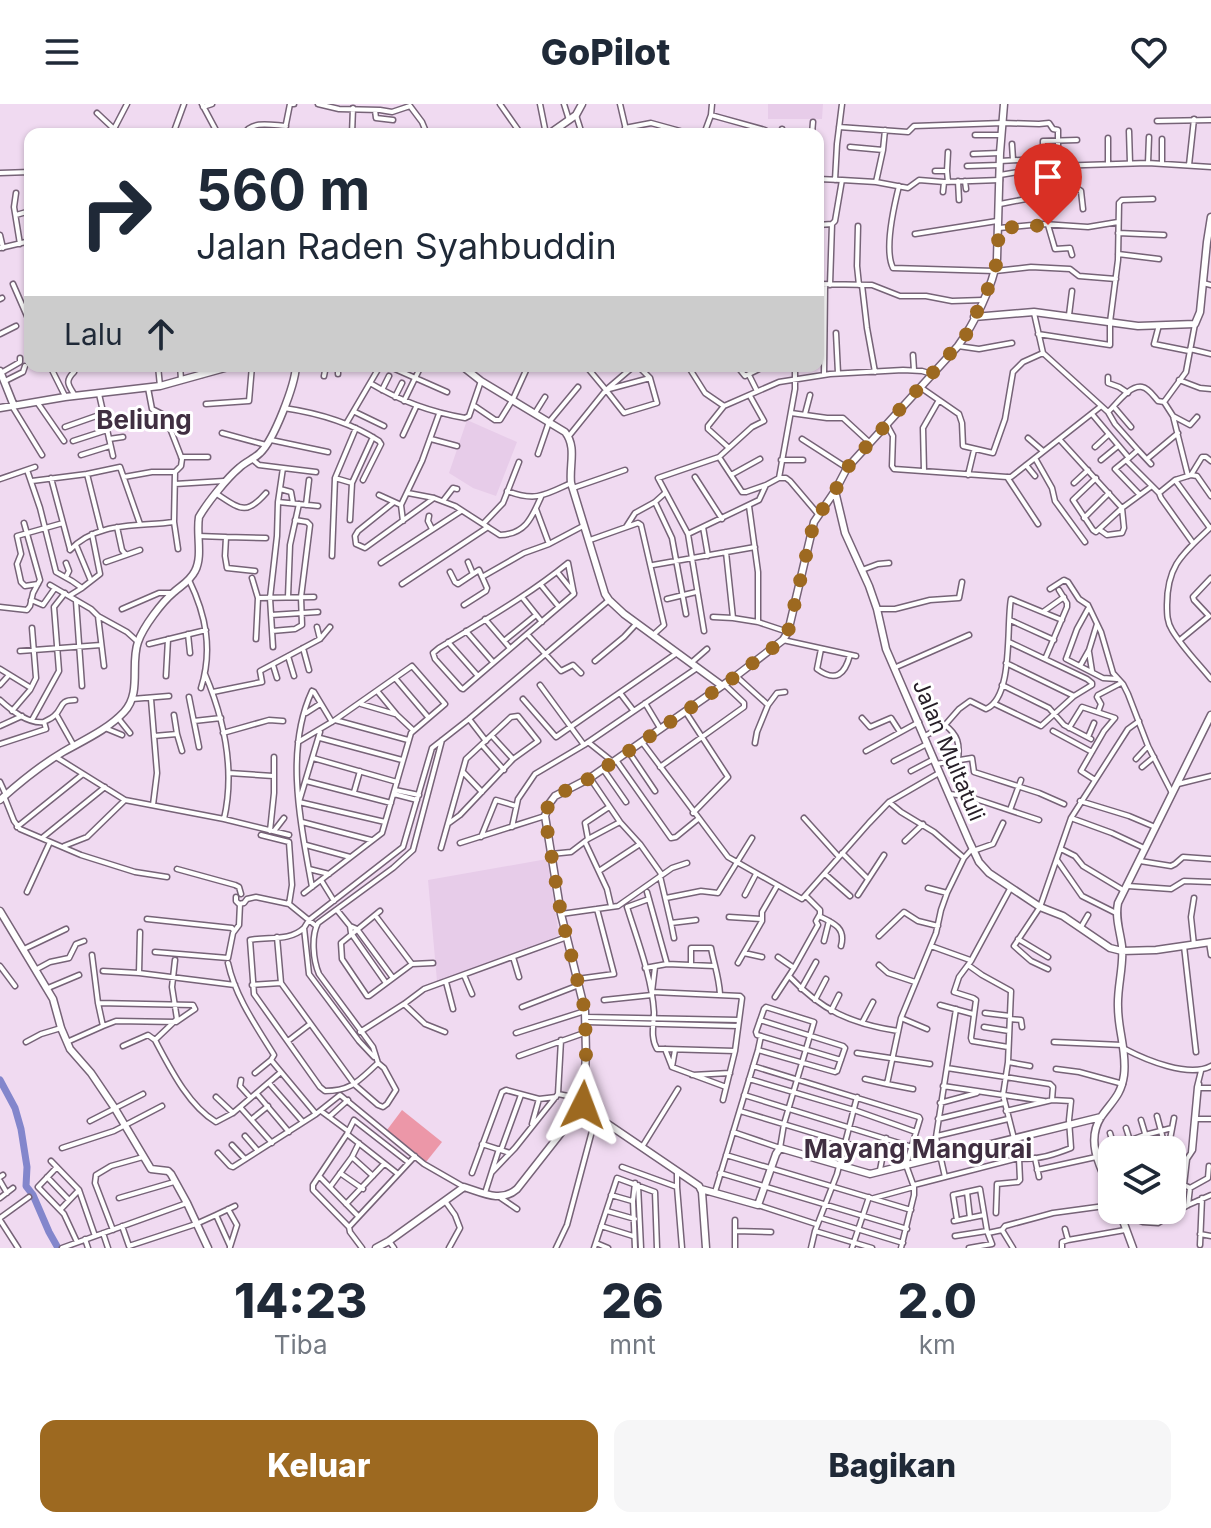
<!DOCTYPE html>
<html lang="id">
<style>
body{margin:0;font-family:Inter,sans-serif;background:#f6f6f7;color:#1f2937;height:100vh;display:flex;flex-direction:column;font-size:30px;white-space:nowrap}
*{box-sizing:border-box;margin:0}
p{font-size:26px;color:#747a83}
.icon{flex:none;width:44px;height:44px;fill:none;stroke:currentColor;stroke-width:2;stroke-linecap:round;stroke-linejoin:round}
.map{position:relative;height:1144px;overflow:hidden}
.side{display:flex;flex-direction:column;background:#fff;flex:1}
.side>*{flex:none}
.guide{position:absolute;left:24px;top:24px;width:800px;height:244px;border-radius:16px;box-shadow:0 2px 6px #0004;background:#fff;color:#1f2937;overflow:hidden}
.controls{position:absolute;left:1098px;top:1032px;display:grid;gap:16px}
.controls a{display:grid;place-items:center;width:88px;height:88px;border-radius:16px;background:#fff;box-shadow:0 2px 6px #0004;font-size:40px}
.pin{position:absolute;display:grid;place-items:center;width:68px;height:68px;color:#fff;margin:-82px -34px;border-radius:50% 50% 50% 0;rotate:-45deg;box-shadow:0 0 8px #0007}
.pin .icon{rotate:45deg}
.me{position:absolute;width:88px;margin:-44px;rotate:3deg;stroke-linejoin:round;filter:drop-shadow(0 0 6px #0008)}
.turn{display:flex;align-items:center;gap:28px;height:168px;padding:0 40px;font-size:36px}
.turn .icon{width:104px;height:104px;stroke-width:2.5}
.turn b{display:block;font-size:56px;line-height:68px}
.then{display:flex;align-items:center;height:76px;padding:0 40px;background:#0003;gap:16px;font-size:30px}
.eta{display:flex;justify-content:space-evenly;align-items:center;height:136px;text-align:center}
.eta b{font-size:48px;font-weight:800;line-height:56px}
.action{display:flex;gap:16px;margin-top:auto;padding:16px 40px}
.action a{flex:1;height:92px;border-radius:16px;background:#9d6920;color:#fff;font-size:32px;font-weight:800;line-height:92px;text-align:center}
.action a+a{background:#f6f6f7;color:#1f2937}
header{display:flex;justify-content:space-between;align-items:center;height:104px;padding:0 40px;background:#fff;font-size:36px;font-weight:800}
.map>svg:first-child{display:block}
.built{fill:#e7cce9}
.green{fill:#ec97a8}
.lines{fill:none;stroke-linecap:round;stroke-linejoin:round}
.river{stroke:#8386cc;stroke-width:7}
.street-casing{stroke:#766377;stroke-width:7}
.secondary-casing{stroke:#766377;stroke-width:9}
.street{stroke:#fff;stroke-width:4}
.secondary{stroke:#fff;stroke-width:6}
.route{stroke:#9d6920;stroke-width:14;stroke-dasharray:0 25.2}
.labels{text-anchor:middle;stroke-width:6;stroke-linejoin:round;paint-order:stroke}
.street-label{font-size:22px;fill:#261e27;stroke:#fff}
.quarter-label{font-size:26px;font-weight:bold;fill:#402f41;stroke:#fff}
</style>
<header><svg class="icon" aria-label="menu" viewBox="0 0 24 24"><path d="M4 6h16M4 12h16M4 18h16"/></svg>GoPilot<svg class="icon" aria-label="heart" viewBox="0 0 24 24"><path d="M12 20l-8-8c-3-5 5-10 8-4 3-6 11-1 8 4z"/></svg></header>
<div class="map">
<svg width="1211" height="1144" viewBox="0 0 1211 1144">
<rect width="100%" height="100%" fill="#f0daf1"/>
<path class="built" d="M768 0H823L822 15H768Z
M467 316 517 338 496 392 473 384 449 369Z
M547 755 559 831 542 840 475 865 437 877 428 776Z"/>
<path class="green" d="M402 1006 442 1038 426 1058 387 1026Z"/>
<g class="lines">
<path class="river" d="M0 976 15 1004 21 1025 27 1063 26 1082 33 1091 49 1128 58 1144"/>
<g class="street-casing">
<path id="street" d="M202 0 218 30
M318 0 339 5 380 6 392 8 410 2
M500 0 521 30
M540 0 546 30
M564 0 569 16
M620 0 627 30
M712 0 711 11 765 26
M410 2 422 18 427 30
M203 3 212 0
M375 6 376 14 393 16
M97 9 114 25
M576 11 582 30
M1157 17 1211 16
M839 23 908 28 914 22 1003 19 1039 20 1049 19 1053 25 1058 26V62
M625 24 651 19 691 30
M1129 27 1130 59
M122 30 114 25 127 0
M173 30 184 0
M244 30C252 16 271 21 286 22
M284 30 290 0H294
M352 30 353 4
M704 30 711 11
M781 30 782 25
M795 30V29
M812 30 813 18
M975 31H1001
M1012 40 1013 56
M850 43 883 46 885 26
M973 50 1000 49
M1000 57 1039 55 1043 50V37L1077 36
M1148 59 1149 33
M1162 59V35
M1108 60V34
M1189 61 1194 15
M967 62 1000 61
M935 67H947L948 78
M947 67 948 48
M28 68 30 80
M0 69 30 68
M1000 71 1054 62 1148 59 1211 63
M818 75 842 76 835 117 832 120 830 181
M835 76 837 40 842 0
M842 76 876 78 908 84 919 76 944 78 1000 76
M958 77 959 96
M965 77 966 85
M876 78 883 46
M899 82C894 102 884 146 893 164L995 167 1031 163 1070 165 1079 172 1116 175
M943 88 944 78
M16 89 14 103 20 140
M1000 100 1078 85 1081 87 1083 105
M16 111 30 107
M818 121 832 120
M1048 121 1055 145 1070 144 1072 151
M858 122 857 162 859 181
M999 124 1043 120 1088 123 1118 118
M1118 129 1164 131
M915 130 997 117
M0 131 3 144
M0 144 30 137
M1118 150 1159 155
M1203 179 1211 181
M13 180 30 219
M818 180 872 181 900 192H926L952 197 983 196
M862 181 867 224 875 268
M0 195 2 194
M1034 209 1043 249 1108 308 1115 320 1138 346
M1069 211 1072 187
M1159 221 1154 240 1189 247
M836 229 838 269
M0 230 16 222
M1038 230 1110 241V218L1118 156 1119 99 1122 96 1153 95
M958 242 979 245 1012 239
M1190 245 1211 250
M913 251 914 266
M50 262 65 292
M158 262 160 282
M180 262 181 275
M201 262 202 271
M634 262 606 286 624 309 657 299 650 274
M688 262 705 289 724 302 779 278 830 270 903 266 922 267 932 270
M737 262 745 272 765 262
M795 262V285L779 374H786L790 377 818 410
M395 265 447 288
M74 268C64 278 69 281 75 292
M1 269 20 258V254
M338 270V262
M824 270 825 181
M749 271 757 287
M324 272 326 262
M1108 273V279L1119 283 1128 289
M1179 276 1200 284 1211 285
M5 277 23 268 25 262
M370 279C400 297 430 308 465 314L469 312 481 277
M920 283 959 310 962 319 963 342 993 349 1005 315 1013 268 1023 258 1043 249
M148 284 152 305 162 310 166 314 182 355 181 362 175 368 174 418 178 445
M609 285 650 274 638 262
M382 286 389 272
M99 290 113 352
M395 293 402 279
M404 297 421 262
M37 298 64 337
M1164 298 1186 268 1195 220
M206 300 249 297 252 262
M473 301 495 316H500L513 295 528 262
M12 302 42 351
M724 302 708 322V325L729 344
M1114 303 1131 323
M284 304C318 309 350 318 379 337L381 340 363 376
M355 308 384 322
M1108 308C1116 301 1129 281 1142 283 1149 284 1154 293 1158 297L1164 298 1173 312 1188 372
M535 309 545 293
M791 309 827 314H843L869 338
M805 310 810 291
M1092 310 1129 354 1126 356 1152 382 1122 404 1096 428 1093 426 1073 396 1096 374
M1173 312 1190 321 1197 313
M346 320 380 262
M887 321 893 332 892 362 894 365 1007 373H1011L1100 303
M65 323 102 310
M222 329 266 341
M403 331 416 303
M569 332 606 286 586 262
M1028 334 1043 347
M109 335 123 333
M431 335 457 342
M802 335 847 364
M271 336 328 348
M1060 336 1122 404 1124 424 1122 429 1107 431 1100 426
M73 337 107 326
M1095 343 1108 331
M538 350 549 318 578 283
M81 351 110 342
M181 353H208
M719 353 752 323 764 317 750 292
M1035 354 1052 384 1055 397 1085 438
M1129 354 1138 346 1151 360
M1147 355 1178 329
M253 356 259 361 316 368
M781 356H803
M1101 356 1118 342
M1126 356 1115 365 1139 390
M1026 361 1035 372
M27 366 40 404 56 468 72 477 82 484
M924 367 923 324 939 296
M87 370 101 426
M731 371 760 355
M968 371 974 346
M1191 371 1202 353H1206L1211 357
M124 373 152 368H175
M695 373 722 415
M1007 373 1038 420
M51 374 70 445
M335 374 352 379 373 333
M0 375 35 363
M1175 376 1191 371 1197 372 1211 392
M32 377 87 370 120 363 140 420
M1074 379 1088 366
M175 380 224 377
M766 381 746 388H742L719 353 658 374 688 430 759 396 766 381 779 374
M1152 382 1159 389 1161 394 1193 439
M573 384 625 366
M280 385 291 388 293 399
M507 387C536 398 545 391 571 379
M408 389 434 394 455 402 500 431C526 430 532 413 541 393
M665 389 655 398 672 434 686 510
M1159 389 1175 376 1210 424
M217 390C240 405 246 412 266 389
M379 391 401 401
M443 397 453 384 457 385
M278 398 318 402
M394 398 358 427 355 432 356 440 365 444 434 394
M306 401 309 376
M749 402 758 468V518
M536 405 549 440
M429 412 428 417 432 425
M1084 414 1109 389
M350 416 352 379
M403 417 401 401 422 357 439 310
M483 420 503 399 519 358
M117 423 122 446 126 451 140 446
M626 423 635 409 655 398
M703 423 708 452
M1211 423C1184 449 1167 460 1167 501 1167 510 1167 518 1172 526 1182 543 1198 559 1211 575
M688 430 704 527
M198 432 226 433 225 452 227 464 255 467
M226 433 266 434
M590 436 638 419 641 421 664 521 653 531
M70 446C97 417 138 423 174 418
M726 448 733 514 758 518 788 528
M332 452 335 374 356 324
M106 458 126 451
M468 458 473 470
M66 459 69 467 66 473
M381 459 461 407
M653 461 755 443
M862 466 878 460 889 459
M450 468 455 478 458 480 479 466 487 484 486 487 464 501
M558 469 574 489
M482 473 524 449 549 440 583 422
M252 474 258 494
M189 476C206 511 213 546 201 584
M91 477 100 470 92 430
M38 480 25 482 21 478 17 460 21 450 17 432 63 419
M402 480 488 423
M50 481 91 505 98 512 127 528 138 538
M541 481 559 503
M1050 485 1064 476 1068 478 1079 495 1088 501 1101 528 1113 569 1123 580 1128 590 1148 642 1172 689
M69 492 82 484 91 477 76 441
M288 493 290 441 299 400
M522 493 542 518
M667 495 696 488
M31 496 43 501 55 484
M76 497 82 582
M0 503 27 506 30 502 33 489 40 476 24 419
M122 505 159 489H172
M877 505H895L930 496 959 494 962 478
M1088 505 1077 525 1066 555 1103 574 1117 575
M1043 508 1064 493
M271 511 318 508
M98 512 104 562
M1209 512 1194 496 1193 493 1211 474
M713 513 733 514
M485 515 509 543
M1010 516 1054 536
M317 523 320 535
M272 527 295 525 302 521 301 493 310 421 307 418 295 416
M466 527 493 558
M188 530 190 549
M527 530 561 567 573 561 581 569
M256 535 258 494 314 493
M783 536 856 552
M1180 536 1209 512
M504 537 536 511
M448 538 478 572 574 490 568 459C529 491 483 517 439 544L433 549 435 555 461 584 463 585 478 572
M149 540 206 526
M273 543 270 494 277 432 278 398 283 364
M303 544 309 566
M821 545 817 565C836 579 845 570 850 551
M20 547 101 541
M1089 548 1092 567
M288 552 294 572
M1045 555 1067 503V499L1059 486
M595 557 624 533 637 519
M691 559 707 545
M1006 559 1074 592
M273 561 277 574
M1080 562 1089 546 1097 520
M894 564 969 531
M0 565 31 584
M205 570C224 615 235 667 224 715
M166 572 168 535
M736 572 768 601 757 628 755 639
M395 574 428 613
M0 581 9 571
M540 581 584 641
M1002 581 1049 604 1064 621 1091 635
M312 587C284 647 301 721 312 783
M312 587 314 588 332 618
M213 588 262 578 260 567 320 535 330 523
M378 588 397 611 413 626
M620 589 633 606
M189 593 199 643
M132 595 169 592
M151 595 157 669 153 701
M523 595 556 633 677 549
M0 596C12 607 28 620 44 618
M645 599 660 624
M361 600 395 610
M995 600 1041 622 1074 592 1092 581V579L1087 575 1009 538
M768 601 777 589 785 588
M12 607 30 586 36 574 32 524
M685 607 728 673 693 709
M1098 608 1101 600 1097 593 1098 591 1121 579
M306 609 320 600
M56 610 74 642
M174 611 177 630
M118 614 130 629
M862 614 870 623 891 614 900 628
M469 615 486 637
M32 616 59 567 54 503 65 489
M335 616 408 636
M194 617 221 614
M1139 617 1128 625 1071 714 1112 729 1144 744
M945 621C958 631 960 640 958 655
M0 622 22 612
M105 624 122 631
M1069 624 1082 603 1115 614 1104 627 1081 667 1095 676
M1053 627 1092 648
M320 628 299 698 385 718
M223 629 269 616 283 617
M154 632 177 630 182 647
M492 632 513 655
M925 632 945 621 959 605 970 597 986 605C1014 593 1006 521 1011 495L1062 516
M1088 633 1094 619
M320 634 402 656
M298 638 335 616 412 562 445 600 411 629 382 729 304 789
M588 638 613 658
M642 638 728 753 802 795 869 719 889 698 939 669
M0 640 46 625 44 618C47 616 51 615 54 612 64 604 58 596 75 596
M482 641 504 666
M628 647 655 687
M866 647 919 618
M56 653 125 696 224 715 289 731
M313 654 397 678
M1136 655 1148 642
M616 656 671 734 676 733 698 715
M894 657 927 640
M936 660 972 654 974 668 1039 689 1064 700
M660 663 744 603V599L724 580
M1142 663 1154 653
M603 665 626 698
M911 667 934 655
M463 668 482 688
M229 669 273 672
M590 674 620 718 640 740 662 771
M306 677 391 699
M0 678 6 691
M1178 680 1211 672
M395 686 419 691
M354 688 360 667
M394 690 417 696
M949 690 967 692 1039 716
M4 692 14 717 20 725 81 751 135 768 167 773
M1080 697 1129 712 1155 723
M889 698 901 708 934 728 964 754
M1010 706 1021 676
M804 714 839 753
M302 718 371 736
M17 723 83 670
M512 723 518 695 535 670 584 641 697 564
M270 727 274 689V653
M274 727 284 714
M261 731 289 738 292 781 289 800
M481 733 496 696 516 702
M42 734 105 683
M588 735 585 719 609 703
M905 737 923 720
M585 738 607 785 611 802
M460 739 545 712
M306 741 350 753
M64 742 87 733 125 696
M441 744 466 655 511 613 518 612 538 637 513 655 460 711 449 719
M1061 745 1075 752 1083 762 1123 786
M973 747 993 740 1003 719
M842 749 868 775
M551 750 571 748 588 735 620 718
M1057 756 1082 792 1116 809
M1140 757 1171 762 1175 760 1183 753 1211 755
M177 765 235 781 239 783 241 790
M309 765 329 770
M599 767 640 740
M825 770 850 792
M660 772 671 819 696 816
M321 776 334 797
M1128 782 1171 785 1184 777 1211 778
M928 784 947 789
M27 788 50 738
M647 788 667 860
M745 791 756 770
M858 791 884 751
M236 793V797L239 800 244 799 247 795 256 793 289 800 316 822
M666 794 701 787 718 789 752 734
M649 795 627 803C637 835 652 874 654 908 654 920 650 933 657 945H665L735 947
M337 806 350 822 357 825 393 874
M380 807 341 839 342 855 367 892H369L412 860 433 859
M561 810 618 802 672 764 687 759
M375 811 412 860
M819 812C834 819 846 824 841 842
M729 813 761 815
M147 815 232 824 234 827
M671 819 674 834
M350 822 351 829 386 879
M1081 823 1088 811
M304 824C289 838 268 832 250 836L254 890 320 983 325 987C352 987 359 976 378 959
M879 832 904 808 918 817 938 822
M277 833 281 879 355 981 378 1001 383 1003 387 1000 396 986 384 964 378 959 373 943 319 870C313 856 311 832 318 819L393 764 413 746 442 636
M1018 835 1048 853
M824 837 829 817
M1209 838 1211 851
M1194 841 1191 813 1194 794
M931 842 970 856
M1184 842 1196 948
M24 845 66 825
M155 848 228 854 233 829 239 821 240 800
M744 849 762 853
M513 853 519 873
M778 853 794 864
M228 859C235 892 256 922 274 951L271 956 316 1010
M738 859 762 817V808L777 782
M691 861V844H711C714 860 719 873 720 890
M879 861 888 869 915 878
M968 861 982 871 1011 887 1008 958 1003 991 1019 1054 1020 1076 1018 1078 997 1080 996 1109
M0 862 15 882
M655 863 652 888 740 892 742 894 735 947 723 996
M645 864 667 860 714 862
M37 865 50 858 69 854 76 840 84 837
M1048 865 1031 857 1014 842 1040 803 1071 714
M103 867 139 869 235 881
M139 869 140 828
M464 871 472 890
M789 872C821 906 851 920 898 927
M577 875 614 870 597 805
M446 878 453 905
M252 881 281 879
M48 884 79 871
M801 885 816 858
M775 893 794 864 818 821 816 817 820 810V806L806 792
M604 896 652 891
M815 896 826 875
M98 899 193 901 195 905 176 918 116 917 103 922
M404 900 425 920 445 928
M940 901 973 910
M522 903 579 881
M956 905 936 1033 945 1073 1019 1054C1034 1057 1056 1050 1071 1044L1069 1016 1071 997 1052 996 1006 1007
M831 907 839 891
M985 909 1010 912
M586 913 739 916
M901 914 927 925
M1010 915 1021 916 1022 923
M586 918 738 922
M862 919 873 898
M984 923 1009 927
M360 928 404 900 424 885 567 833
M516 929 585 907
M761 932 841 956
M155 936C170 964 188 1001 216 1018L233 1009 281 968
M288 937 310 920
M26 938 41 930 61 924
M67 938 103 922 98 899 92 851
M1054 938 1122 941
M123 942 148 931 155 936 177 915 172 883 175 856
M1008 943 972 937 971 934 976 896 973 894 954 888 959 873 971 857 1010 785
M665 945 672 963 726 983
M1125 945C1146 956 1189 974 1211 962
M758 946 835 968 837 967 845 944 843 942 760 916
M857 949 930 960
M519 952 584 929
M374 953 359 937 309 870 304 824 309 816 403 743 432 644 469 615 609 496
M1008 958 1030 962
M753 962 919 1013 920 1015 906 1061 914 1083V1091L901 1144
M672 963 675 946
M947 964 1050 980 1053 983 1052 996
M1056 965 1079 968 1123 980
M255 969 271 956
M692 971 730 969
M749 975 854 1006 916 1028
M865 975 887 980
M241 976 240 982 250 993
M269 979 303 1018
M1199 980 1193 1046 1187 1055 1184 1081 1190 1084 1208 1074 1209 1062
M943 982 1044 997
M1199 984H1211
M913 985 887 980 901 914 936 829 941 806 947 789 964 754 972 745
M257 990 289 1028
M558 990 583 995
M744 991 912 1043
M216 993 233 1009
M940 999 977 989
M240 1003 272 1039
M321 1007 348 1027
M740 1007 883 1050
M1157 1012 1166 1046
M329 1013 348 996
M252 1015 268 1002
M938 1015 1004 999
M1196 1015H1211
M1141 1016 1150 1046
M90 1017 143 990
M532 1020 539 995
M1126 1024 1133 1046
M1110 1029 1115 1046
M347 1030 398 1070
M245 1032 258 1047
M937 1032 1008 1015
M482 1040 510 1049
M232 1041 245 1055
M642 1043 678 985
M62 1044 114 1027 162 1002
M501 1046 521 991
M1168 1046 1174 1014
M1191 1048 1197 983 1201 967
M218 1049 230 1062 233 1063 316 1010 340 991 424 1060 464 1083
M1095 1049 1145 1031 1172 1024
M726 1051 911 1106
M352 1053 373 1072
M1035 1054 1039 1073
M51 1057 79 1086 95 1132
M57 1063 38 1083 64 1110 77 1138
M622 1063 677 1083
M880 1066 886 1034
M1037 1066 1096 1053
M492 1068 515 1044 558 990 561 936
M677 1068V1083L682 1144
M340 1069 363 1085
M472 1069 502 988 506 986 539 995 556 993
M720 1069 907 1125
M0 1073 3 1071
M47 1073 69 1096
M320 1073 358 1112
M0 1077 7 1089
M638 1081 641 1144
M914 1081 945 1073
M330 1083 352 1053 359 1039
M1172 1087 1176 1056
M715 1088 758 946 761 932 757 931 756 928 764 905 766 903 814 918 784 1020 780 1044 733 1028
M967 1088 970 1114
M485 1089 499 1045
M611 1091 632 1097
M0 1094 13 1084
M119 1094 174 1078
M501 1094 517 1105
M874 1094 914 1083
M445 1097 455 1111 460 1124 449 1144
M346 1100 384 1060
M758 1101 816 1120
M1188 1101 1190 1084
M228 1105 237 1121 230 1143
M60 1106 79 1086
M607 1107 635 1115
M1122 1110 1143 1118 1158 1119 1188 1101 1211 1091
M216 1111 235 1102
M0 1114 29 1093
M821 1114 903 1139
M0 1116 18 1144
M735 1116V1144
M957 1116 953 1091 980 1085 987 1127 992 1140 969 1144
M954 1117 984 1111
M122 1122 129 1142
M601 1122 633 1132
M349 1123 415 1052
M1065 1125 1068 1136 1125 1126
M113 1126 95 1079 96 1071 111 1062 143 1053
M1002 1126 1013 1144
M735 1127 771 1128
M815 1127 872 1144
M103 1129 108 1144
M988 1129 1002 1126 1005 1122 1053 1109 1112 1101
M1200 1130 1211 1132
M955 1132 987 1127
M85 1135 88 1144
M389 1137 394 1144
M596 1139 608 1144
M1200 1141 1202 1094
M129 1142 196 1120 216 1111 230 1142
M62 1144 187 1099
M362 1144 350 1128 349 1123 313 1086V1081L347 1030 354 1016 408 1058
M556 1144 567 1121 596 1012
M594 1144 617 1074 655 1088 657 1144
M635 1144 633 1097 635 1079
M811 1144 815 1127 837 1070 857 993
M852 1144 869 1093
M1062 1144V1138L1068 1136"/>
</g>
<g class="secondary-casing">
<path id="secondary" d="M549 30 576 11 582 0
M974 213 1034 208 1138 222 1195 220 1200 208 1207 138 1211 113
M462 262 481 277 565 328C577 343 569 361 571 379L605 490 609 496 624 510 721 581
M0 267 14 302
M0 304 65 293 160 282 232 262
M835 387 845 429 869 482 877 505 886 545 969 737 979 758 989 769 1040 803 1063 812 1110 844 1122 847 1156 846 1211 838
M0 696C19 679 41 661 63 648 84 636 107 626 124 608 142 589 130 560 138 538 143 523 162 498 174 488 182 481 190 477 195 467 203 452 196 430 199 413 207 399 227 374 239 364 245 358 254 355 260 349 274 336 295 281 296 262
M0 807 53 895 61 924 70 945 91 969 114 1003 151 1065 168 1067 171 1070 187 1099 208 1144
M701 1085 758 1101 776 1050 780 1044 870 1070 1101 1013
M1112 1089C1101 1065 1085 1038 1101 1013 1112 997 1121 992 1124 971 1127 947 1118 927 1118 903 1117 883 1124 862 1122 842 1120 827 1115 814 1118 799L1211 611
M1119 1106 1133 1144
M376 1144 389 1137 464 1083C483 1089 501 1099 517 1085L583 1001
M706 1144 702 1088 699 1082 596 1012 583 1001 586 950 585 907 561 810 545 712 549 700 555 692 590 674 736 572 783 536 788 528 814 418 835 387 847 364 958 242C974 220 993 182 997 155L1000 49 1004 0"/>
</g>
<use href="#street" class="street"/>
<use href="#secondary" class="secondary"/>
</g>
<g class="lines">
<path class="route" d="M583 1001 586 950 585 907 561 810 545 712 546 706 555 692 590 674 736 572 783 536 788 528 814 418 835 387 847 364 965 233 994 172 997 155 999 124 1048 121"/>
</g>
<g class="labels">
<g class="street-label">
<text transform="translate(949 646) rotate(67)" y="8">Jalan Multatuli</text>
</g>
<g class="quarter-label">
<text x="144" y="325">Beliung</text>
<text x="918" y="1054">Mayang Mangurai</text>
</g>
</g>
</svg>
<div class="controls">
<a><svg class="icon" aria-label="layers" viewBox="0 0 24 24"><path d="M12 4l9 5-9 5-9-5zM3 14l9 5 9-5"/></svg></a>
</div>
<div class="pin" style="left:1048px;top:121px;background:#d93025"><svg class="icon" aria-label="arrive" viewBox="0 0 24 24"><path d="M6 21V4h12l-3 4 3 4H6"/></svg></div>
<svg class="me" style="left:583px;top:1001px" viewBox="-20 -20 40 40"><path d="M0-17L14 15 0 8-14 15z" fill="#9d6920" stroke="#fff" stroke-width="4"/></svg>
<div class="guide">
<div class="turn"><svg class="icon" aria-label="right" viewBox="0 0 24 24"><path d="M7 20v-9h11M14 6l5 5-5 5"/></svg><div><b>560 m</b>Jalan Raden Syahbuddin</div></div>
<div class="then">Lalu<svg class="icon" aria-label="ahead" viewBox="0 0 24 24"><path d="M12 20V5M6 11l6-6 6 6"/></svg></div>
</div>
</div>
<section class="side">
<div class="eta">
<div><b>14:23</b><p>Tiba</p></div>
<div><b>26</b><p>mnt</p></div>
<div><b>2.0</b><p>km</p></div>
</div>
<div class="action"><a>Keluar</a><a>Bagikan</a></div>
</section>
